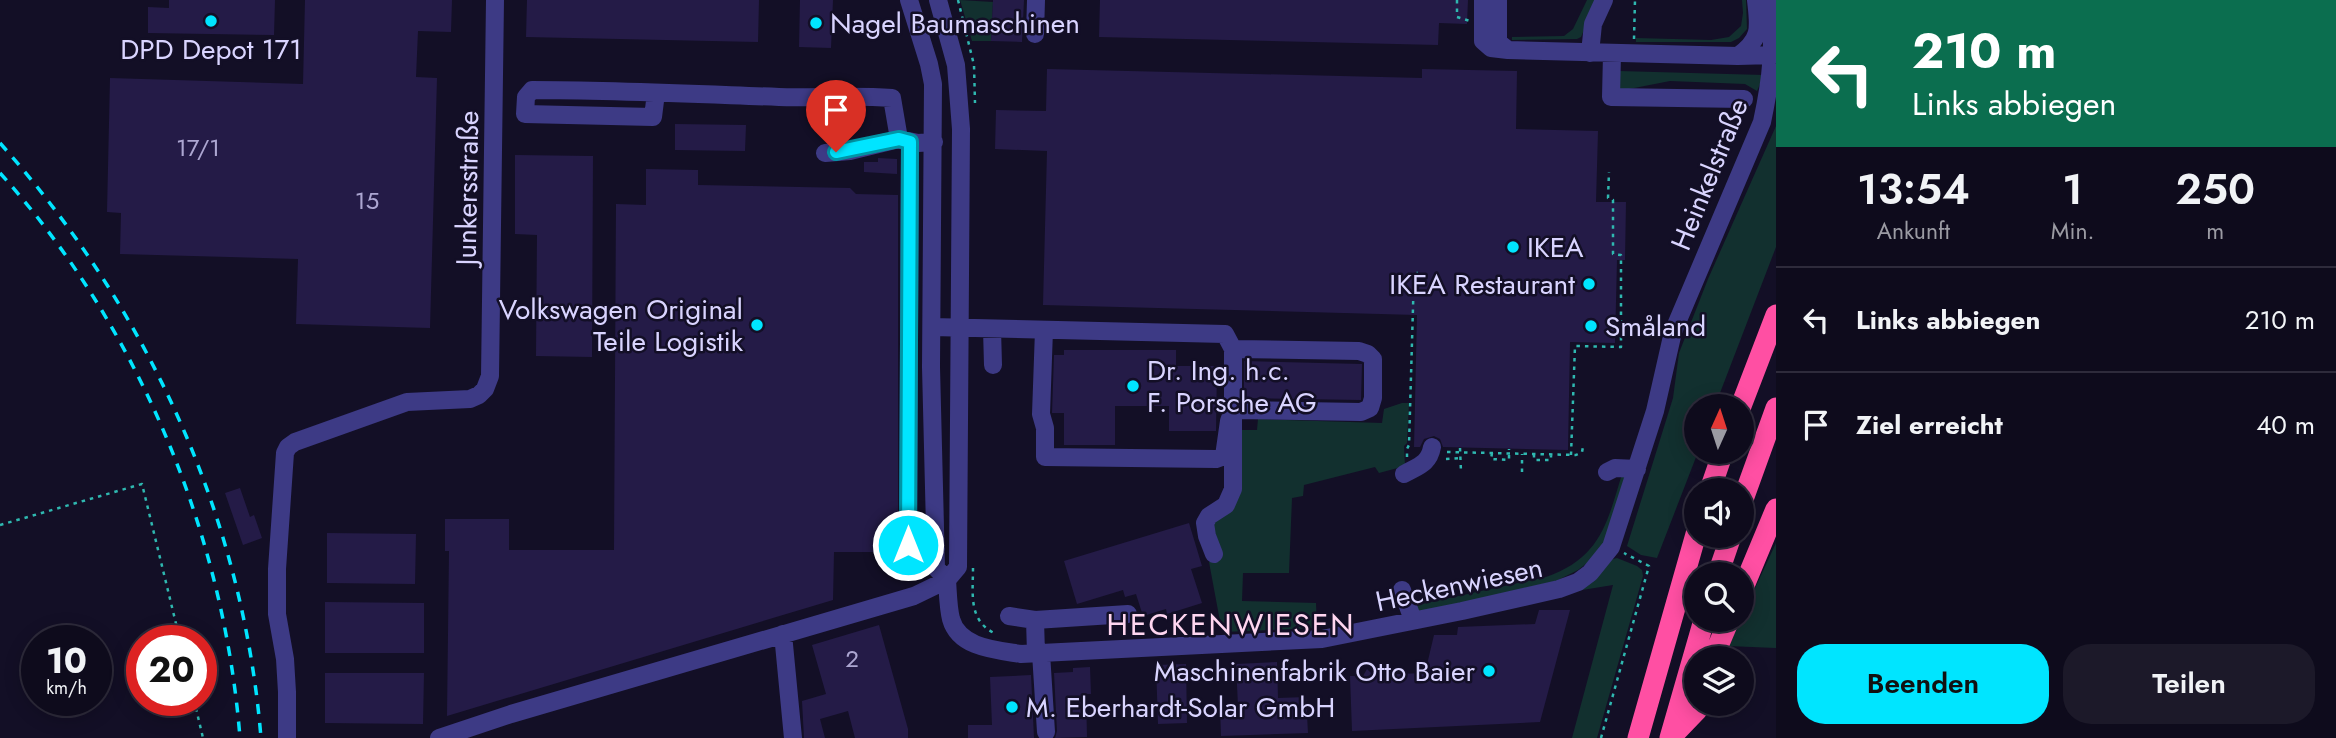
<!DOCTYPE html>
<html lang="de">
<meta charset="utf-8">
<style>
body{margin:0;font-family:Jost,sans-serif;background:#1c1929;color:#f1f3f6;height:100vh;display:flex;flex-direction:column;font-size:26px;white-space:nowrap}
*{box-sizing:border-box;margin:0}
p{font-size:23px;color:#9b9ba3}
.icon{flex:none;width:38px;height:38px;fill:none;stroke:currentColor;stroke-width:2;stroke-linecap:round;stroke-linejoin:round}
.map{position:relative;flex:1;overflow:hidden}
.details{display:flex;flex-direction:column;background:#0e0b1c;width:560px}
.details>*{flex:none}
.banner{background:#0b6e4f;color:#fff;overflow:hidden}
.needle{width:46px;rotate:3deg}
.fabs{position:absolute;left:1684px;top:394px;display:grid;gap:14px}
.fabs a{display:grid;place-items:center;width:70px;height:70px;border-radius:50%;background:#0e0b1c;box-shadow:0 4px 18px #0003,0 0 0 2px #2e2b3b;font-size:35px}
.speed{position:absolute;left:21px;top:625px;display:flex;gap:14px;font-size:35px;font-weight:700;text-align:center}
.speed>*{display:grid;place-content:center;width:91px;height:91px;border-radius:50%;background:#0e0b1c;box-shadow:0 4px 18px #0003,0 0 0 2px #2e2b3b;line-height:1}
.speed small{font-size:18px;font-weight:400}
.speed .limit{border:10px solid #d22;background:#fff;color:#111}
.pin{position:absolute;display:grid;place-items:center;width:60px;height:60px;color:#fff;margin:-72px -30px;border-radius:50% 50% 50% 0;rotate:-45deg;box-shadow:0 0 7px #0007}
.pin .icon{rotate:45deg}
.me{position:absolute;width:77px;margin:-38px;rotate:0deg;stroke-linejoin:round;filter:drop-shadow(0 0 5px #0008)}
.turn{display:flex;align-items:center;gap:24px;height:147px;padding:0 21px;font-size:32px}
.turn .icon{width:91px;height:91px;stroke-width:2.5}
.turn b{display:block;font-size:49px;line-height:60px}
.eta{display:flex;justify-content:space-evenly;align-items:center;height:119px;text-align:center}
.eta b{font-size:42px;font-weight:600;line-height:49px}
.cta{display:flex;gap:14px;margin-top:auto;padding:14px 21px}
.cta a{flex:1;height:80px;border-radius:28px;background:#00e5ff;color:#111;font-size:28px;font-weight:600;line-height:80px;text-align:center}
.cta a+a{background:#1c1929;color:#f1f3f6}
ul{padding:0;list-style:none}
li{display:flex;align-items:center;gap:21px;height:105px;padding:0 21px;border-top:2px solid #2e2b3b}
li div{flex:1}
li b{display:block;font-size:26px}
li em{font-style:normal}
main{display:flex;flex:1;min-height:0}
.map>svg:first-child{display:block}
.green{fill:#12302f}
.building{fill:#241b47}
.lines{fill:none;stroke-linecap:round;stroke-linejoin:round}
.path{stroke:#2fb8b0;stroke-width:2.5;stroke-dasharray:3.5 5;stroke-linecap:butt}
.minor{stroke:#3d3a85;stroke-width:18}
.highway{stroke:#ff4fa3;stroke-width:21}
.rail{stroke:#00e5ff;stroke-width:3.5;stroke-dasharray:10 9;stroke-linecap:butt}
.route-casing{stroke:#0095a6;stroke-width:18}
.route{stroke:#00e5ff;stroke-width:12}
.poi-dot{fill:#00e5ff;stroke:#130f26;stroke-width:2.5}
.labels{text-anchor:middle;stroke-width:5;stroke-linejoin:round;paint-order:stroke}
.number-label{font-size:24px;fill:#aca6d1}
.poi-label{font-size:28px;fill:#d9d4ff;stroke:#130f26;text-anchor:start}
.street-label{font-size:28px;fill:#d9d4ff;stroke:#130f26}
.neighbourhood-label{font-size:30px;letter-spacing:2px;fill:#ffd6f0;stroke:#130f26}
</style>
<main>
<div class="map">
<svg width="1776" height="738" viewBox="0 0 1776 738">
<rect width="100%" height="100%" fill="#130f26"/>
<path class="green" d="M960 0 993 2 991 41H972Z
M1587 0H1597L1581 37 1577 39 1512 40V37L1564 36 1573 29Z
M1742 0H1746L1747 29 1739 38 1731 42H1636V38L1711 40 1729 37 1741 26 1743 13Z
M1619 71 1764 75 1757 91 1745 84 1670 81 1619 91Z
M1776 126V247L1715 406H1696V452H1698L1657 558 1641 555 1627 546 1673 398 1679 353 1708 279Z
M1402 403H1409L1407 443 1404 446 1405 466 1379 473 1375 467 1304 485 1303 496 1292 498 1289 573H1243L1242 601 1316 603 1317 628 1222 632 1209 562 1222 557 1213 526 1242 430H1257L1258 419 1382 423 1384 409Z
M1622 474 1630 475 1610 536 1592 559 1578 570 1556 581 1418 613 1417 605 1546 577C1600 558 1607 524 1622 474Z
M1776 543V648L1728 646Z
M1617 558 1637 566 1642 570 1643 576 1597 738H1572L1613 585 1576 591 1613 559Z"/>
<path class="building" d="M169 0H275L274 35 148 33V7L169 8Z
M305 0H452L451 32 418 31 416 77 437 78 430 328 296 324 298 259 120 254 121 213 107 212 110 78 303 84Z
M527 0H759L758 42 526 37Z
M800 0H833L831 48 799 47Z
M993 0H1024L1022 42 991 41Z
M1100 0H1468L1467 24 1439 23 1438 45 1099 37Z
M1047 69 1422 78V69L1517 71 1516 129 1598 131 1596 202H1626L1625 260H1617L1615 343 1570 342 1568 450 1443 447 1440 439 1434 436 1424 439 1420 447H1414L1417 315 1043 305 1047 151 995 149 996 110 1046 111Z
M675 124 746 125 745 151 675 150Z
M515 155 593 156 592 357 536 356 537 235 515 234Z
M878 158 897 159V174L864 172V162H878Z
M646 169 698 170V185L850 188 856 194 898 195V552H834L833 600 447 716 449 551H445V519H509V550H614L616 204 646 205Z
M1064 350H1176V366H1217L1216 431H1169V406H1115V445H1064V413H1052L1054 355H1064Z
M1244 361 1362 364 1361 400 1244 398Z
M240 488 250 517 254 515 262 538 243 545 225 493Z
M1189 523 1202 566 1191 569 1202 603 1167 614 1166 609 1143 616 1136 594 1125 597 1123 590 1077 604 1064 561Z
M327 533 416 534 415 584 327 583Z
M325 602 424 603V653H325Z
M1539 610H1570L1540 722 1352 731 1350 676H1363L1367 669 1373 675 1425 673 1434 635H1457L1458 627 1535 624Z
M879 625 908 729V738H855L848 711 820 719 825 738H804L802 701 826 694 812 645Z
M1277 662 1278 698 1306 697 1308 733 1221 736 1220 706H1238L1236 664Z
M1186 664 1187 723 1158 724 1156 665Z
M1090 667 1091 694H1086L1087 737 1055 738 1057 731 1054 673 1073 672V668Z
M325 673H424L423 724 325 723Z
M1031 675 1034 738H968V725H992L990 677Z"/>
<g class="lines">
<path class="path" d="M958 0 974 65 975 103
M1457 0V17L1470 21
M1634 39 1635 0
M1460 448 1461 472
M1447 452 1576 455 1582 452 1583 447
M1492 453 1491 459 1509 460V449
M1534 454V460H1551V450
M1571 455 1575 346 1621 347V255L1613 254V200L1608 198 1609 172
M1407 457V449L1409 445 1414 273H1418
M1446 459 1460 458
M1522 472V454
M0 525 142 484 180 640
M973 568C973 593 968 620 994 633
M194 700 203 738
M1601 738 1649 566 1624 553"/>
<path class="minor" d="M909 0 929 64 933 84 931 367 936 568 947 580
M1483 0V41L1491 48 1508 50
M1498 0V42L1508 50 1738 56 1773 55
M1035 34 1036 0
M1590 53 1593 24 1604 0
M1612 54 1611 97 1744 99
M1738 56C1762 39 1759 27 1756 0
M656 93 653 117 525 114 526 97 532 90C614 90 697 94 779 97 817 98 854 95 892 98L899 139 918 143 934 142
M910 142 908 545 911 550 936 549
M825 153 850 151 899 139
M932 327 1225 334 1233 349V489L1226 505 1209 516 1205 523 1207 536 1214 554
M992 329 993 365
M1044 330 1041 414 1045 428V457L1216 459 1224 456 1229 421 1233 410 1361 412 1370 408 1373 398V359L1368 354 1359 351 1233 349
M1607 472 1615 468 1637 469
M1404 474C1418 466 1429 464 1432 447
M947 580C948 593 948 607 951 619 959 648 996 650 1021 654L1322 639 1462 611 1559 589 1578 582 1590 573 1611 547 1655 411 1673 332 1762 122C1771 80 1776 42 1768 0
M1402 590 1413 620
M1009 616 1035 620
M783 634 793 738
M1036 653 1035 620 1128 614
M1041 653 1046 732
M287 738V692L285 659 277 614V569L285 453 288 447 295 442 407 402 470 399 479 395 485 389 490 376 495 0
M439 738 511 714 914 596 947 580 958 567 961 129 956 65 938 0"/>
<path class="highway" d="M1741 406 1776 315
M1710 490 1723 452
M1741 505 1776 408
M1718 574 1731 536
M1741 593 1776 509
M1713 658 1729 620
M1672 736 1697 710 1698 704
M1638 738 1696 534
M1670 738 1704 620"/>
<path class="rail" d="M0 143C147 308 243 516 261 738
M0 173C138 326 224 533 240 738"/>
</g>
<g class="lines">
<g class="route-casing">
<path id="route" d="M836 152 899 139 910 142 908 545"/>
</g>
<use href="#route" class="route"/>
</g>
<g class="poi-dot">
<circle cx="211" cy="21" r="7"/>
<circle cx="816" cy="23" r="7"/>
<circle cx="1513" cy="247" r="7"/>
<circle cx="1589" cy="284" r="7"/>
<circle cx="757" cy="325" r="7"/>
<circle cx="1591" cy="326" r="7"/>
<circle cx="1133" cy="386" r="7"/>
<circle cx="1489" cy="671" r="7"/>
<circle cx="1012" cy="707" r="7"/>
</g>
<g class="labels">
<g class="number-label">
<text x="198" y="156">17/1</text>
<text x="367" y="209">15</text>
<text x="852" y="667">2</text>
</g>
<g class="poi-label">
<text x="830" y="33">Nagel Baumaschinen</text>
<text x="211" y="59" text-anchor="middle">DPD Depot 171</text>
<text x="1527" y="257">IKEA</text>
<text x="1575" y="294" text-anchor="end">IKEA Restaurant</text>
<text x="743" y="319" text-anchor="end">Volkswagen Original<tspan x="743" dy="32">Teile Logistik</tspan></text>
<text x="1605" y="336">Småland</text>
<text x="1147" y="380">Dr. Ing. h.c.<tspan x="1147" dy="32">F. Porsche AG</tspan></text>
<text x="1475" y="681" text-anchor="end">Maschinenfabrik Otto Baier</text>
<text x="1026" y="717">M. Eberhardt-Solar GmbH</text>
</g>
<g class="street-label">
<text transform="translate(1709 174) rotate(-68)" y="10">Heinkelstraße</text>
<text transform="translate(467 188) rotate(-89)" y="10">Junkersstraße</text>
<text transform="translate(1459 584) rotate(-12)" y="10">Heckenwiesen</text>
</g>
<g class="neighbourhood-label">
<text x="1231" y="635">HECKENWIESEN</text>
</g>
</g>
</svg>
<div class="fabs">
<a><svg class="needle" viewBox="-14 -14 28 28"><path d="M0-13l5 13h-10z" fill="#e53935"/><path d="M0 13l5-13h-10z" fill="#9b9ba3"/></svg></a>
<a><svg class="icon" aria-label="sound" viewBox="0 0 24 24"><path d="M4 9h4l5-4v14l-5-4H4zM17 9q2 3 0 6"/></svg></a>
<a><svg class="icon" aria-label="search" viewBox="0 0 24 24"><circle cx="10" cy="10" r="6"/><path d="M15 15l6 6"/></svg></a>
<a><svg class="icon" aria-label="layers" viewBox="0 0 24 24"><path d="M12 4l9 5-9 5-9-5zM3 14l9 5 9-5"/></svg></a>
</div>
<div class="speed"><div>10<small>km/h</small></div><div class="limit">20</div></div>
<div class="pin" style="left:836px;top:152px;background:#d93025"><svg class="icon" aria-label="arrive" viewBox="0 0 24 24"><path d="M6 21V4h12l-3 4 3 4H6"/></svg></div>
<svg class="me" style="left:908px;top:545px" viewBox="-20 -20 40 40"><circle r="17" fill="#00e5ff" stroke="#fff" stroke-width="3"/><path d="M0-11L8 9 0 5-8 9z" fill="#fff"/></svg>
</div>
<section class="details">
<div class="banner">
<div class="turn"><svg class="icon" aria-label="left" viewBox="0 0 24 24"><path d="M17 20v-9H6M10 6l-5 5 5 5"/></svg><div><b>210 m</b>Links abbiegen</div></div>
</div>
<div class="eta">
<div><b>13:54</b><p>Ankunft</p></div>
<div><b>1</b><p>Min.</p></div>
<div><b>250</b><p>m</p></div>
</div>
<ul>
<li><svg class="icon" aria-label="left" viewBox="0 0 24 24"><path d="M17 20v-9H6M10 6l-5 5 5 5"/></svg><div><b>Links abbiegen</b></div><em>210 m</em></li>
<li><svg class="icon" aria-label="arrive" viewBox="0 0 24 24"><path d="M6 21V4h12l-3 4 3 4H6"/></svg><div><b>Ziel erreicht</b></div><em>40 m</em></li>
</ul>
<div class="cta"><a>Beenden</a><a>Teilen</a></div>
</section>
</main>
